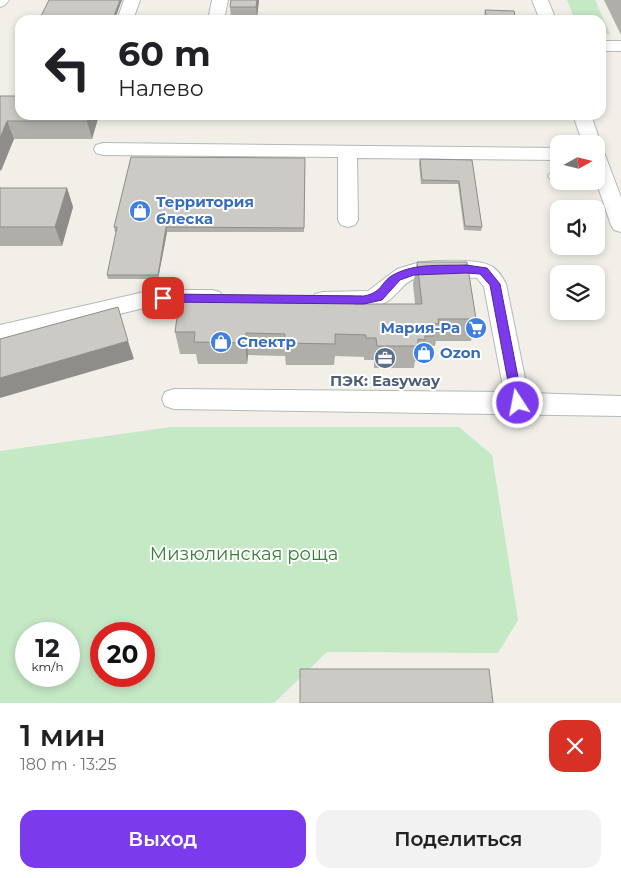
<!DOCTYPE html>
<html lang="ru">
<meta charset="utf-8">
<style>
body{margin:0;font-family:Montserrat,sans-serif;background:#f2f2f2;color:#202124;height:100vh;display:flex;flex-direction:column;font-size:19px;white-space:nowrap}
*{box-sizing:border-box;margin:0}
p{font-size:16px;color:#757577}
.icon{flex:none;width:28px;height:28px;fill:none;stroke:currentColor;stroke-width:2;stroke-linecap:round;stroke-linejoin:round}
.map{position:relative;height:703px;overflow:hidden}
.details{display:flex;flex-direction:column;background:#fff;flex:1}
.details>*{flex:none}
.guide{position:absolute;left:15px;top:15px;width:591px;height:105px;border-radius:15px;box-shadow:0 2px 8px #0003;background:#fff;color:#202124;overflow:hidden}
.needle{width:32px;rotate:82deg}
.buttons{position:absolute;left:550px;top:135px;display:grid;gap:10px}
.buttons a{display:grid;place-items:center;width:55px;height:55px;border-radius:10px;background:#fff;box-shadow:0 2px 8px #0003;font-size:25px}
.speed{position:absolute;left:15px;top:622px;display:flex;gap:10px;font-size:25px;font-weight:700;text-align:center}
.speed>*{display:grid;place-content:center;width:65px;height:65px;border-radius:50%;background:#fff;box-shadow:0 2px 8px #0003;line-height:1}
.speed small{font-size:12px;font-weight:400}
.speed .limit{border:8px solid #d22;background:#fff;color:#111}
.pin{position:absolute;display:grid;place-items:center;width:42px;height:42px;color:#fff;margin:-21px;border-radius:10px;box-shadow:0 2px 8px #0006}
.me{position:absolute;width:55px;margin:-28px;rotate:349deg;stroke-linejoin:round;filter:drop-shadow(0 0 4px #0008)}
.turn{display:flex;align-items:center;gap:18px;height:105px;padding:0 20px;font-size:22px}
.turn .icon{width:65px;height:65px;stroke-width:2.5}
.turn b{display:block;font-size:35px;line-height:42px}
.round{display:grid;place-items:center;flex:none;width:52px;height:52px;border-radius:15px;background:#f2f2f2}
.headline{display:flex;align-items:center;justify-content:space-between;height:85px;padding:0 20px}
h1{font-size:30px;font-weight:600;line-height:38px}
.action{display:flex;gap:10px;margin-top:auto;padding:10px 20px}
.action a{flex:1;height:58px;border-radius:15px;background:#7c3aed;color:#fff;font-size:20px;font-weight:600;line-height:58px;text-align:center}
.action a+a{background:#f2f2f2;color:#202124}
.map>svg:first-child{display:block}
.green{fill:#c5e8c5;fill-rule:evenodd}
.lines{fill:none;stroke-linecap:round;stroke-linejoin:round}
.minor-casing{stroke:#b5b8bc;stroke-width:2}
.minor{fill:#fff;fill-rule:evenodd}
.wall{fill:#afaea9}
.shaded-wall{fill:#8f8d8a}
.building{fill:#cccac5;stroke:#8f8d8a}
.route{fill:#7c3aed;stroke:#51269a}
.labels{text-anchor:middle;stroke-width:4;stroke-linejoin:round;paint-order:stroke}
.shop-label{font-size:15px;font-weight:bold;fill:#366cbe;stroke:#fff;text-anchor:start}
.service-label{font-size:15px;font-weight:bold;fill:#4e5e75;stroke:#fff}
.near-park-label{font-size:18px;fill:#348238;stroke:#fff}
</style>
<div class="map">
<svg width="621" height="703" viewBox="0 0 621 703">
<rect width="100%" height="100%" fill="#f1efe8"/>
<path class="green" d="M567 0H595L610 34H601V20H575Z
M171 427H459L492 455 518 620 498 653 327 652 274 703H0V451ZM26 634H69V676H26ZM101 634H144V676H101Z"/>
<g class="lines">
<g class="minor-casing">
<path id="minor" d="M0 0H9L5 5 0 7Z
M124 0H140L133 20H117Z
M212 0H228L224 20H208Z
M532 0H548L556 20H540Z
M601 41H621V51H601Z
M573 115H591L601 144 599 148 596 149V144H583Z
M103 143 559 148V160L357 158 358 220 355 225 348 227 341 225 338 220V157L103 155 96 153 94 149 96 145Z
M596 149 603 151 605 155 621 197V232L614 230 611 225 596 181Z
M559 170V181H563L551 180 548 176 551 172Z
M435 261C448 261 480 259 491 266 497 269 503 278 506 284L528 393 621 396V416L174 409 165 406 162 399 165 392 174 389 504 392 484 287 477 278C458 277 433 273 414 279 403 283 397 295 388 301 369 313 335 312 315 306L312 300 315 294 323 292 368 291 397 269 417 263Z
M163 290H212L220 292 223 298 220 304 212 306 144 308 0 343V325L144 292Z"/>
</g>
<use href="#minor" class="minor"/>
</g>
<path class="wall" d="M259 0 257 18H231L230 7Z
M604 0H621V35Z
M485 10 516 20H484V18Z
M0 96 99 115 92 139H14L0 171Z
M305 158 304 232H167L158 279H108L107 275 116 232H115L114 227Z
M420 159 472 160 482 227 481 231 464 230 458 184H421L419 163Z
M0 188H67L73 207 62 246H0Z
M417 262 476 319 471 341H436L435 346H432L430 358H422L421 361H415L414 368H374V360H364V357L335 356 334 365H286L285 356 248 355 247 364H198L196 354H180L175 332 415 304 413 284Z"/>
<path class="shaded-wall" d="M120 0H122L115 19 114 16Z
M257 0H259L257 18 256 7Z
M89 115H99L92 139 87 121Z
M7 121 14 139 1 171 0 169V138Z
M67 188 73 207 62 246 55 227Z
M166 227 167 232 158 279V275Z
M246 333 248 355 247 364 245 343Z
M128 341 134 359 0 398V378Z"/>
<path class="building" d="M49 0H120L114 16 116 18H129V20H39Z
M231 0H257L256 7H230Z
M485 10 514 11 516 20H487Z
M0 96H20V115H89L87 121H7L0 138Z
M131 157 305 158 304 228 166 227 158 275H107L117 227H114Z
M420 159 472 160 482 227 465 226 459 181 422 180Z
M0 188H67L55 227H0Z
M417 262H467L476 319H438L439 324 433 323 434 336H425V340L418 339V346H377L376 338H366V335L335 334V344L285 343V334L246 333 245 343 194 342 195 332H175L180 295 354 296V304H422Z
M118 307 128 341 0 378V339Z
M300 669H489L493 703H300Z"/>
<path class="route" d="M466 265 487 268 500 284 523 403 522 407H513L512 403 490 285 480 274 466 273 414 275 400 280 382 300 364 304 163 302 158 298 163 294 364 296C384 292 380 281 395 274 416 263 442 266 466 265Z"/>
<defs>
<g id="shop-disc" transform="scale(1.125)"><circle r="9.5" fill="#3f7fe0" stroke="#fff"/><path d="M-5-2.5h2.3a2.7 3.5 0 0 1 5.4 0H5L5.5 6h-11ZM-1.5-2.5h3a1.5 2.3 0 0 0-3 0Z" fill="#fff"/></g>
<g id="supermarket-disc" transform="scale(1.125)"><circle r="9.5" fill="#3f7fe0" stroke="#fff"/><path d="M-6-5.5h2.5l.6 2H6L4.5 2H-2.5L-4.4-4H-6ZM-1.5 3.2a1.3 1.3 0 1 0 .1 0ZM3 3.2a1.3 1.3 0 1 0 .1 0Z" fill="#fff"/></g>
<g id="office-disc" transform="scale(1.125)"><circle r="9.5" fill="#5c6f8a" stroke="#fff"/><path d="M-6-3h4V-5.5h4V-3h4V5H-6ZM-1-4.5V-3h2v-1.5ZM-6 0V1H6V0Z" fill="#fff"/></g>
</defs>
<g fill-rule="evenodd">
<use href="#shop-disc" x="140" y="211"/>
<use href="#supermarket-disc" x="476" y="328"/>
<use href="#shop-disc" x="221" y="342"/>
<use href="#shop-disc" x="424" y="353"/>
<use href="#office-disc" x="385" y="358"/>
</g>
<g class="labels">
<g class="shop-label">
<text x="156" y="207">Территория<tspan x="156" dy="17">блеска</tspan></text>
<text x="460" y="333" text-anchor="end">Мария-Ра</text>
<text x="237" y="347">Спектр</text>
<text x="440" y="358">Ozon</text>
</g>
<g class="service-label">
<text x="385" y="386">ПЭК: Easyway</text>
</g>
<g class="near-park-label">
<text x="244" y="560">Мизюлинская роща</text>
</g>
</g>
</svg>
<div class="buttons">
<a><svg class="needle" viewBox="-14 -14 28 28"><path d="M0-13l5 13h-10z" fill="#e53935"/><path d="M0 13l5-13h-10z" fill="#757577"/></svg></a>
<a><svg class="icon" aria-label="sound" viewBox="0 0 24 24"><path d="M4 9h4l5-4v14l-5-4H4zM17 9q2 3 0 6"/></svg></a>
<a><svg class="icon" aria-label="layers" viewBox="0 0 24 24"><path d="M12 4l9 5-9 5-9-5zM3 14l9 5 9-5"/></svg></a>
</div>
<div class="speed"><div>12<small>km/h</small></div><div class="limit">20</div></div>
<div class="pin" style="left:163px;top:298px;background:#d93025"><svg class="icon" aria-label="arrive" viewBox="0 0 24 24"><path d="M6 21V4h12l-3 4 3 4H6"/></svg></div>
<svg class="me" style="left:518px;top:403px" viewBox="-20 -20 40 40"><circle r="17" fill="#7c3aed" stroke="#fff" stroke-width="3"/><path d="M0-11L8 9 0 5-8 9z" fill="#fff"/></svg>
<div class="guide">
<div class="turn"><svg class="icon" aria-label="left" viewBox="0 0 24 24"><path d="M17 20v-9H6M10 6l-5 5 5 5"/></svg><div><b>60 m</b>Налево</div></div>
</div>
</div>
<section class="details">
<div class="headline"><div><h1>1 мин</h1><p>180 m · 13:25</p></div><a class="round" style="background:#d93025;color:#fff"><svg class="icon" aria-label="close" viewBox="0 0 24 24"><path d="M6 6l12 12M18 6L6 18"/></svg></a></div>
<div class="action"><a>Выход</a><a>Поделиться</a></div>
</section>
